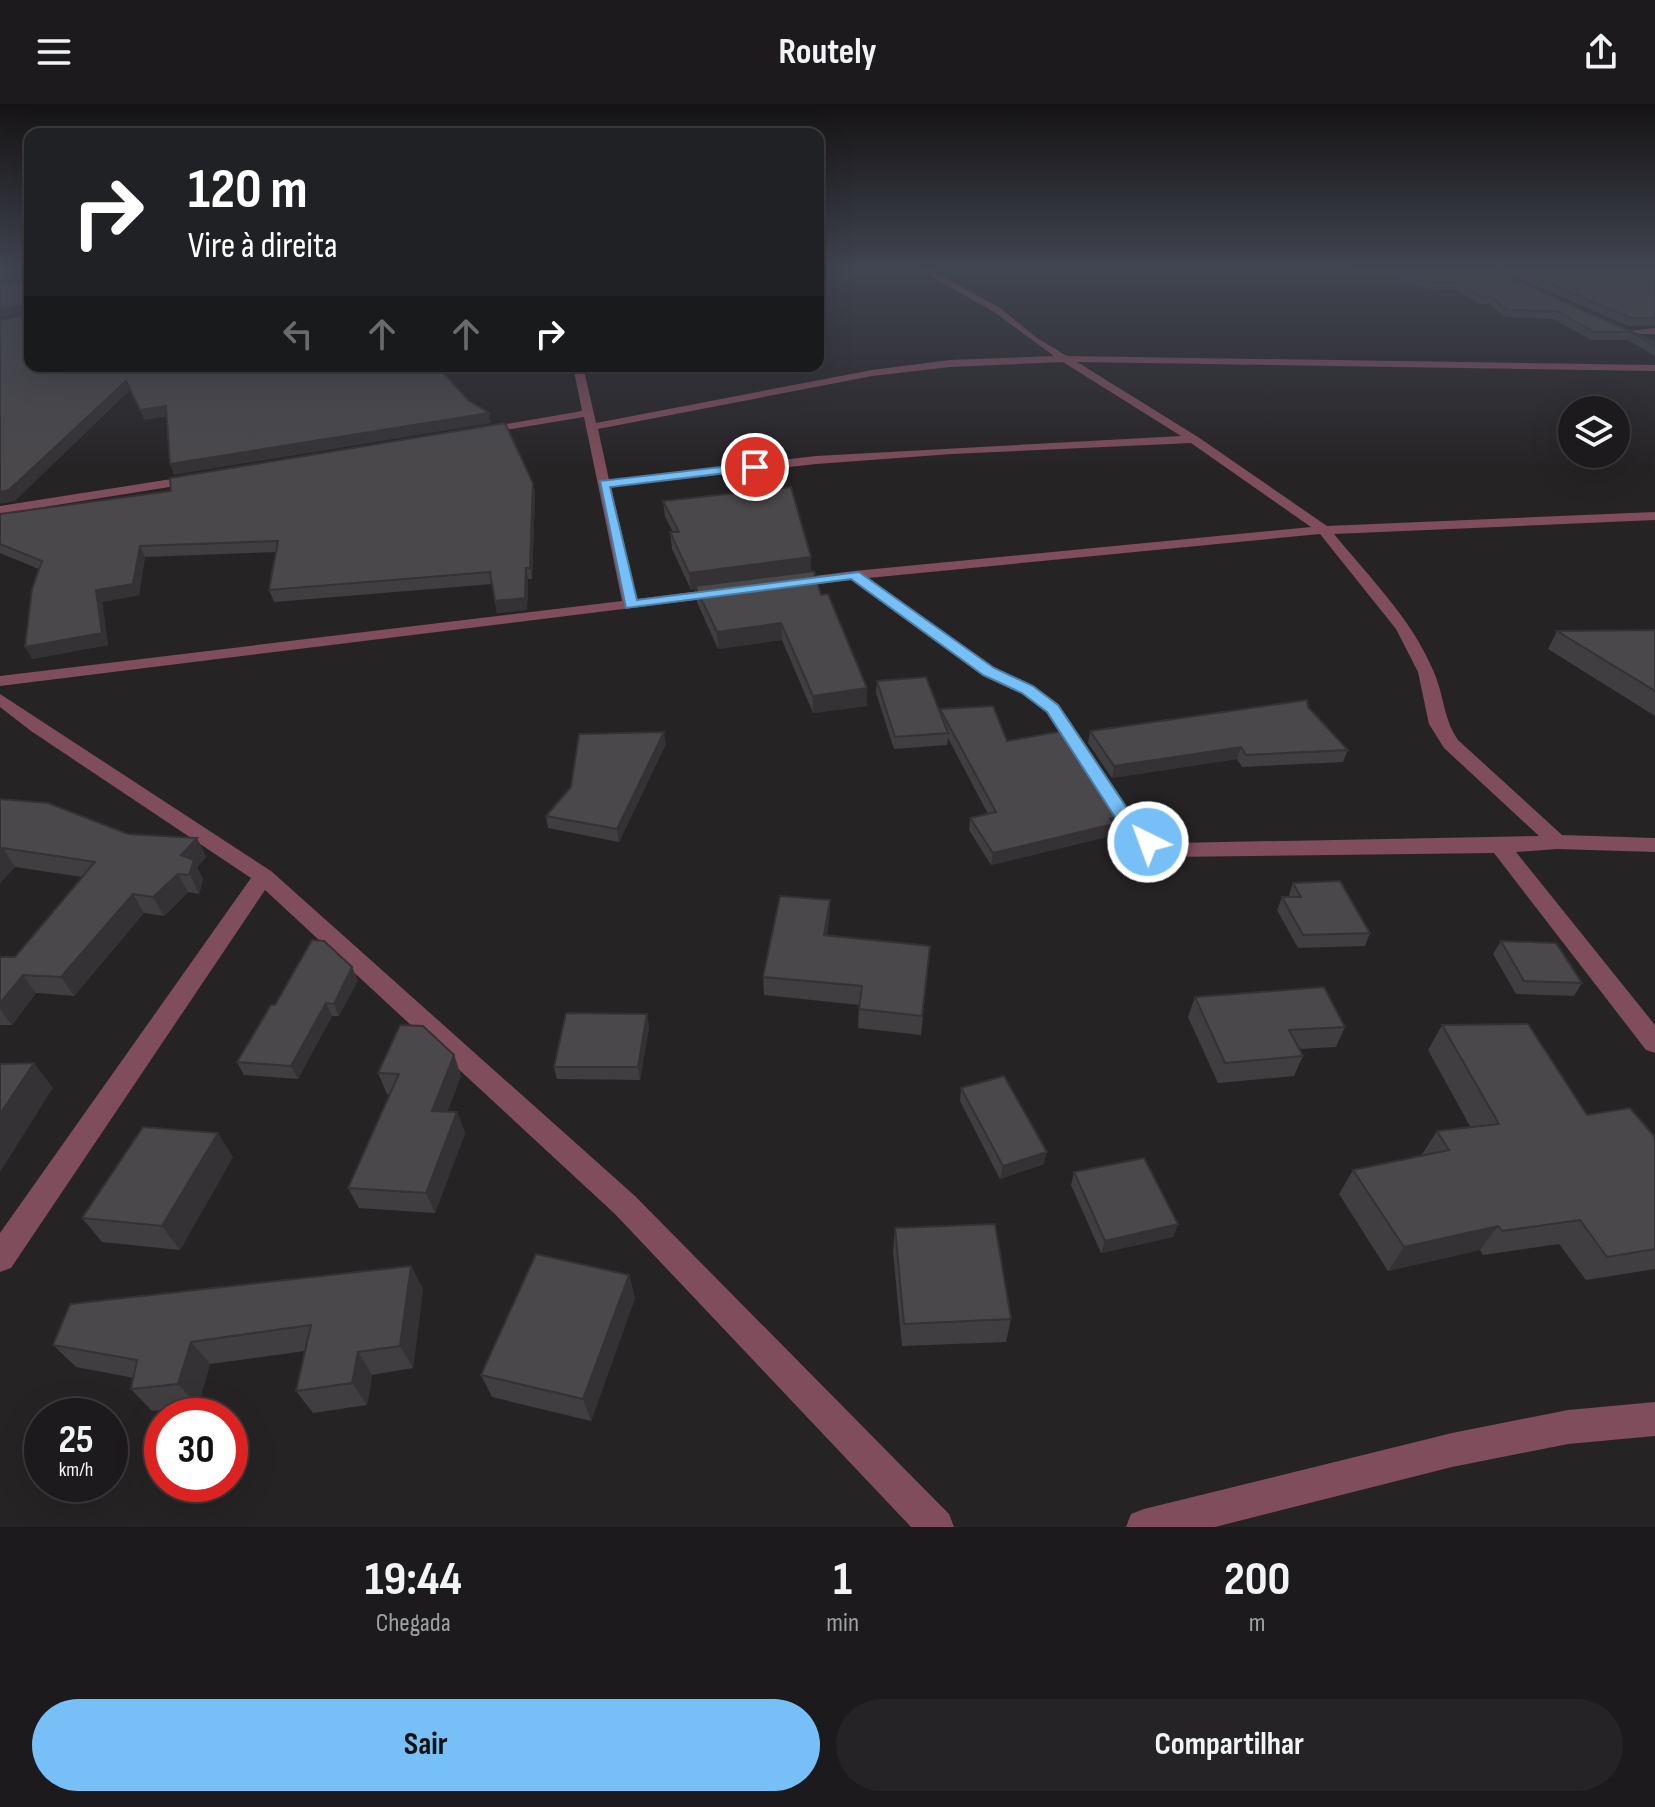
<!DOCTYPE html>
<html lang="pt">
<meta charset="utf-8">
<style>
body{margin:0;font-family:"Sofia Sans Condensed",sans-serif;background:#252325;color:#f1f3f6;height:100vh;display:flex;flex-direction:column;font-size:30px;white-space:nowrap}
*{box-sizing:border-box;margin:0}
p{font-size:26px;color:#a0a1a3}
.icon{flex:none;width:44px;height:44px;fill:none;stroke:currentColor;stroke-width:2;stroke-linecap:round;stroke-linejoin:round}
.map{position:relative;height:1423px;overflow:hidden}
.sheet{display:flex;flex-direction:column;background:#1c1a1c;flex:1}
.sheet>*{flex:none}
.top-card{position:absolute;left:24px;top:24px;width:800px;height:244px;border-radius:16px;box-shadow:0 8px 32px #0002,0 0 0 2px #3a383b;background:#202124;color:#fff;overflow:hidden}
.tools{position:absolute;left:1558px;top:292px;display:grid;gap:16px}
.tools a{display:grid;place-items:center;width:72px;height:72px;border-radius:50%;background:#1c1a1c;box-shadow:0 8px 32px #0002,0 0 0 2px #3a383b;font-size:40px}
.speed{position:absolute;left:24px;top:1294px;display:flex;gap:16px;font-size:40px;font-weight:700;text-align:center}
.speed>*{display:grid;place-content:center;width:104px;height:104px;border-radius:50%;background:#1c1a1c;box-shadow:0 8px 32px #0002,0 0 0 2px #3a383b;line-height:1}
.speed small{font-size:20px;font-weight:400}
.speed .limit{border:12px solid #d22;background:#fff;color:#111}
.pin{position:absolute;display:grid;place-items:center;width:68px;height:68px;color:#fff;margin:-34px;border:4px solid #fff;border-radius:50%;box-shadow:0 2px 8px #0007}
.me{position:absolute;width:88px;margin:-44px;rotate:318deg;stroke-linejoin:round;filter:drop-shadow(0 0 6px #0008)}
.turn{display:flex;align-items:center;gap:28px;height:168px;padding:0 32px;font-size:36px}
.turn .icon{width:104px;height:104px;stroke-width:2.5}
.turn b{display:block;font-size:56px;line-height:68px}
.lanes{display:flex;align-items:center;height:76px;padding:0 32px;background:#0003;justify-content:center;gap:40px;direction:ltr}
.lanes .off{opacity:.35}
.eta{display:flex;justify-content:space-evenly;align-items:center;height:136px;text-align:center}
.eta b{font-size:48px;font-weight:700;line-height:56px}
.action{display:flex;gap:16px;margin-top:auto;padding:16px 32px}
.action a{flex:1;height:92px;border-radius:48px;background:#77c0f7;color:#111;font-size:32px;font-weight:700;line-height:92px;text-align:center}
.action a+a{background:#252325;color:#f1f3f6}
header{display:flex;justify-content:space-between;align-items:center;height:104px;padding:0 32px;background:#1c1a1c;font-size:36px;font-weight:700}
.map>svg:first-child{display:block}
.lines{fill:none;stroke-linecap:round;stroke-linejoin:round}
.street{fill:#7f4d5b;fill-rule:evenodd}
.wall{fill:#403e40}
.shaded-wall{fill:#343234}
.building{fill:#4a484a;stroke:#343234;stroke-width:2}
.route{fill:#77c0f7;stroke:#4d7da1;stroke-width:2}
</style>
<header><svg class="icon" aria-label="menu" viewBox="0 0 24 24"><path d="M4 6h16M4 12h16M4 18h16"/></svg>Routely<svg class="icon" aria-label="share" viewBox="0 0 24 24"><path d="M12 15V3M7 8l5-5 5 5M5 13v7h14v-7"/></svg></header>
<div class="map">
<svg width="1655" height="1423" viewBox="0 0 1655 1423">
<rect width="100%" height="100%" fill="#262325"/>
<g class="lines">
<path class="street" d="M920 166H931L1000 204 1037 234 1067 252 1655 261V267L1077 258 1198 333 1327 422 1655 408V416L1334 430C1369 473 1411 514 1433 566 1444 590 1443 614 1458 636L1562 731 1655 734V748L1557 745 1516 748 1655 921V949L1646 946 1494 749 1170 753 1141 743 1125 731 1046 608 1022 590 983 572 851 476 790 483 783 479 790 475 854 467 1311 423 1191 339 952 350 816 360 611 383 637 495 723 484 731 489 728 492 0 582V572L622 497 584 313 481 330 477 329V325L582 307 573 262H583L596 319 872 266 950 256 1054 252 994 208ZM1063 258 1181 332 816 352 609 376 598 325 872 272 950 263ZM1320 430 1396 525 1418 568 1429 620 1444 644 1539 732 1172 739 1155 733 1139 721 1059 601 1034 582 995 564 868 474Z
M1655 224V230H1638L1655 238V245L1621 228Z
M197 371 203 375 201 378 0 410V402Z
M0 590 271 767 635 1092 949 1410 954 1423H911L615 1110 265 786 11 1164 0 1168V1129L251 774 31 627 0 603Z
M1655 1298V1332L1568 1340 1452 1363 1215 1423H1126L1131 1410 1144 1405 1452 1329 1568 1306Z"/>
</g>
<path class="wall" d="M1345 166H1492L1655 238V252L1628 236H1591L1554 215 1505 213 1490 200H1481L1453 185 1429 186 1390 170 1360 172Z
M1501 166H1655V222H1628Z
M533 379 535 389 532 475H528L527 506 497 509 492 480 274 498 269 486 276 448 145 453 139 491 102 498 108 541 32 555 39 465 0 449V410Z
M663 397 811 453V468L867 584V602L813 609 782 536 718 545 697 498 695 485 691 486 672 445 670 428H673L665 413Z
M1655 526V612L1548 545 1557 527Z
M877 577 1007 637 1118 726 1112 727 1110 732 991 761 969 726 970 714 988 710 948 634 947 641 894 645 876 589Z
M1308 603 1348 646 1343 658 1242 663 1237 655 1112 674 1088 639 1090 627Z
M666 640 619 738 548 724 546 712Z
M0 695 128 730 197 734 206 753 197 763 203 775 199 790 188 788 164 812 144 809 74 892 36 889 12 921H0V853H15L82 773 15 763 0 779Z
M1293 779 1370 829 1365 842 1298 844 1277 806 1282 793H1290L1289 791Z
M830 796 829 815 827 831 930 842 921 931 858 924 859 901 764 891 763 873Z
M1501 837 1582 879 1574 892 1516 890 1493 850Z
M358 876 339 912H332L298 975 244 971 237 958 275 901Z
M1195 893 1345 923 1336 943 1299 945 1303 952 1294 972 1218 979 1188 913Z
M647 910 649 923 640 976 557 975 554 963Z
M1442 921 1587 1011 1655 1033V1165L1586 1176 1559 1140 1483 1151 1480 1146 1388 1167 1339 1090 1353 1066 1421 1052 1437 1027 1471 1024 1428 946Z
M454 951 461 972 447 1008H457L465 1029 435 1109 359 1104 348 1084 390 990H387L378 969Z
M961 984 1044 1060 1000 1075 960 997Z
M233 1053 180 1146 102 1138 82 1114Z
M1074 1068 1178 1120 1173 1133 1101 1149 1071 1081Z
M895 1124 1011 1215 1006 1238 902 1242 893 1148Z
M411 1162 423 1185 413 1264 372 1271 367 1301 313 1309 296 1287 305 1247 210 1260 198 1302 152 1307 131 1285 134 1274 76 1263 53 1241Z
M629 1171 635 1194 591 1317 492 1293 481 1271Z"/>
<path class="shaded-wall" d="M26 167 30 175 0 177V169Z
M26 201 30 209 0 214V205Z
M126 277 130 286 15 397 0 400V388Z
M166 302 170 312 144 316 140 306Z
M489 309 491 319 174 371 170 360Z
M533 379 535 389 532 475 530 464Z
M140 442 145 453 139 491 102 498 108 541 32 555 25 543Z
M811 453V470L695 482V485L691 486 689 469Z
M526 464 528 475 527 506 497 509 495 497Z
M781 519 782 536 718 545 717 528Z
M867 584V602L813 609V592Z
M664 628 666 640 619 738 617 725Z
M1241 643 1237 655 1112 674 1114 662Z
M1121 713 1118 726 1112 727 1110 732 991 761 993 749 1110 715Z
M197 734 206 753 197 763 203 775 199 790 181 751Z
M3 744 15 763 0 779V747Z
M178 770 188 788 164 812 153 793Z
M133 790 144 809 74 892 61 873Z
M830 796 829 815 824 849V831Z
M352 863 358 876 339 912 334 900Z
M23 871 36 889 12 921 0 905V899Z
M326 899 332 912 298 975 291 962Z
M647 910 649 923 640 976 638 963Z
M454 951 461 972 440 1027 432 1007Z
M34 959 53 984 0 1068V1010Z
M457 1008 465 1029 435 1109 426 1089Z
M218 1029 233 1053 180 1146 162 1122Z
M1047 1048 1044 1060 1000 1075 1003 1062Z
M1178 1120 1173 1133 1101 1149 1105 1137Z
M1498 1122 1480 1146 1388 1167 1404 1143Z
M411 1162 423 1185 413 1264 400 1242Z
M629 1171 635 1194 591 1317 583 1295Z
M191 1238 210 1260 198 1302 178 1280Z
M358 1248 372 1271 367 1301 352 1279Z"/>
<path class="building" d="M0 166H30V262H437L469 297 489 309 170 360 166 302 140 306 126 277 9 386 0 388V216L29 210 26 201 0 205V181L29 176 26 167 0 169Z
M1401 166H1492L1655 238V242L1631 228H1594L1557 207 1508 206 1492 193H1483L1456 178 1432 179Z
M1519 166H1655V214H1631Z
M505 319 533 379 530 464H526L525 494 495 497 490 468 269 486 278 437 140 442 133 480 96 486 102 529 25 543 32 485 42 457 0 440V410L171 387 170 374Z
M791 383 811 453 689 469 670 428H679L663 397Z
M814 467 821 491 828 490 867 584 813 592 781 519 717 528 695 482Z
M1655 526V587L1557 527Z
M926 573 948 629 895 633 877 577Z
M1307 596 1308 603 1348 646 1246 651 1241 643 1114 662 1090 627Z
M993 602 1007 637 1062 627 1121 713 1110 715 1113 720 993 749 970 714 996 708 940 605Z
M664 628 617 725 546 712 571 683 579 630Z
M0 695 48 699 128 730 197 734 181 751 194 756 189 771 178 770 153 793 133 790 61 873 23 871 0 899V853H15L95 758 3 744 0 747Z
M1340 777 1370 829 1303 831 1282 793H1301L1293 779Z
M780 792 830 796 824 831 930 842 922 912 859 905 862 882 763 873Z
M312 836 324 837 352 863 334 900 326 899 291 962 237 958 271 901H275Z
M1501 837 1556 839 1582 879 1524 877Z
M1324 883 1345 923 1289 926 1303 952 1225 959 1195 893Z
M566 909 647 910 638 963H554Z
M1528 920 1587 1011 1630 1004 1655 1033V1145L1607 1153 1580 1116 1502 1127 1498 1122 1404 1143 1353 1066 1449 1046 1437 1027 1499 1020 1442 921Z
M400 921 423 922 454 951 432 1007 457 1008 426 1089 348 1084 399 970 378 969Z
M34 959 0 1010V960Z
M1004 972 1047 1048 1003 1062 961 984Z
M143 1023 218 1029 162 1122 82 1114Z
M1144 1054 1178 1120 1105 1137 1074 1068Z
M995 1120 1011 1215 904 1220 895 1124Z
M536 1150 629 1171 583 1295 481 1271Z
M411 1162 400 1242 358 1248 352 1279 296 1287 311 1221 191 1238 178 1280 131 1285 137 1256 53 1241 70 1200Z"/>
<linearGradient id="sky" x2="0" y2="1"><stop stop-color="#151314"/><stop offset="0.45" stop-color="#414551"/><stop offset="1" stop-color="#414551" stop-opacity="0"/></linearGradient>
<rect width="1655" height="366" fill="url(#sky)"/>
<path class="route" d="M755 359 759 360V365L610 383 637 496 859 468 994 564 1033 582 1058 601 1139 722 1157 738 1154 743H1141L1126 730 1047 608 1022 589 983 571 851 475 626 504 600 377Z"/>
</svg>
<div class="tools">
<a><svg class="icon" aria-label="layers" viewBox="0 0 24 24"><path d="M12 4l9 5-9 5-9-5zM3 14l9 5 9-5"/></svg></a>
</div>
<div class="speed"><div>25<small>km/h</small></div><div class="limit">30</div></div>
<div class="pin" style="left:755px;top:363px;background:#d93025"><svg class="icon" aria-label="arrive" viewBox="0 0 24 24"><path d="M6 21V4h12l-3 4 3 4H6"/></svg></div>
<svg class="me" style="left:1148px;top:738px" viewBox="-20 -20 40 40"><circle r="17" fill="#77c0f7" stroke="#fff" stroke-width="3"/><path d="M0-11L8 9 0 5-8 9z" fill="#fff"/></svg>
<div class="top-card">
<div class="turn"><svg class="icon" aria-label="right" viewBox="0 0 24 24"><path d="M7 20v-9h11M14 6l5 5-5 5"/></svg><div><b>120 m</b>Vire à direita</div></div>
<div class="lanes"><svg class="icon off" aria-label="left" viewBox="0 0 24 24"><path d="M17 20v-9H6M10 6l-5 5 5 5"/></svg><svg class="icon off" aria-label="ahead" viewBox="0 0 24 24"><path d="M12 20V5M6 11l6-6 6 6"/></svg><svg class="icon off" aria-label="ahead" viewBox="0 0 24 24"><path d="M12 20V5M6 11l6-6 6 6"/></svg><svg class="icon" aria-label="right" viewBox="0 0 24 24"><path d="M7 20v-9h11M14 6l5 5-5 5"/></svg></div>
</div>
</div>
<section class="sheet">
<div class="eta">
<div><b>19:44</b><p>Chegada</p></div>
<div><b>1</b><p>min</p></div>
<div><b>200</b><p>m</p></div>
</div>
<div class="action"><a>Sair</a><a>Compartilhar</a></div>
</section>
